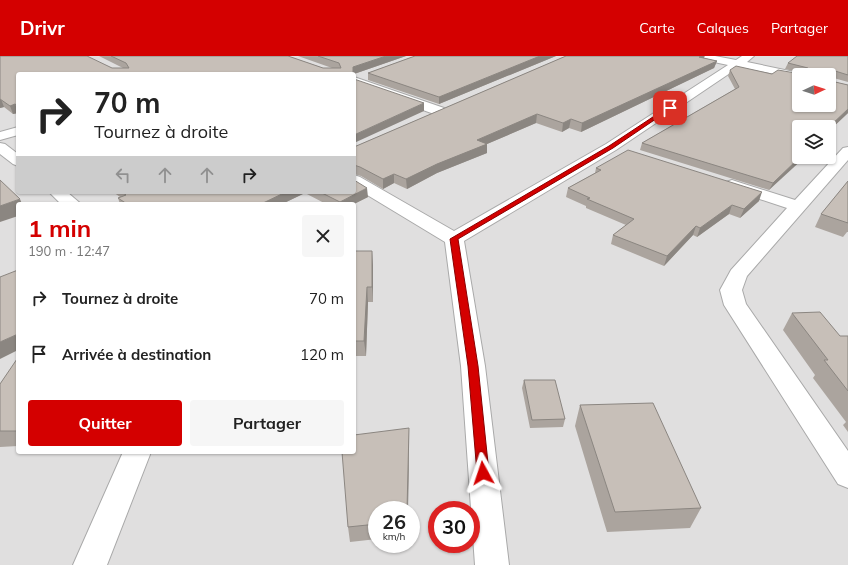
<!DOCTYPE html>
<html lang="fr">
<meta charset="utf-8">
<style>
body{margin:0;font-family:Mulish,sans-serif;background:#f6f6f6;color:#222;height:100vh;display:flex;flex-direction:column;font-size:15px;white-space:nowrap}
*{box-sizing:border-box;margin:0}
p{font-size:13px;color:#767676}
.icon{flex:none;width:22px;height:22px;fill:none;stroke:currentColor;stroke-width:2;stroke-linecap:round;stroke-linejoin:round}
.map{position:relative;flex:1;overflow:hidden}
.drawer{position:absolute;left:16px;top:146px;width:340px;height:252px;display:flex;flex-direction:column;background:#fff;border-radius:4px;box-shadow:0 1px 3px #0004}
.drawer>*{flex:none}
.banner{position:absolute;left:16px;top:16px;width:340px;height:122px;border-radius:4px;box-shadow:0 1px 3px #0004;background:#fff;color:#222;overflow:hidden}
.needle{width:26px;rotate:86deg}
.controls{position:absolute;left:792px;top:12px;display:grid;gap:8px}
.controls a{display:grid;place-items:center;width:44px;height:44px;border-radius:4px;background:#fff;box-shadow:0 1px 3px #0004;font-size:20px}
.speed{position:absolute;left:368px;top:445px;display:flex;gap:8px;font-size:20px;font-weight:700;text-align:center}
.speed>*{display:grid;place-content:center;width:52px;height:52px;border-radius:50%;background:#fff;box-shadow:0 1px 3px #0004;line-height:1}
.speed small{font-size:10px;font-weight:400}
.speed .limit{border:6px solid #d22;background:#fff;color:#111}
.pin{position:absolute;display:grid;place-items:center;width:34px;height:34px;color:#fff;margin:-17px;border-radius:8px;box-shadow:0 2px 6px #0006}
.me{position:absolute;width:44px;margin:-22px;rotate:355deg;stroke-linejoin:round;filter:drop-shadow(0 0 3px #0008)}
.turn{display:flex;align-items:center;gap:14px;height:84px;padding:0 12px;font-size:18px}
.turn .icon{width:52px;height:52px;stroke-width:2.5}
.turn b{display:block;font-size:28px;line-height:34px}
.lanes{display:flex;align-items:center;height:38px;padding:0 12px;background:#0003;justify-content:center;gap:20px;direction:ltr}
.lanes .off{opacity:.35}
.round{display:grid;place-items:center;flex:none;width:42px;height:42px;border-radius:4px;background:#f6f6f6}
.head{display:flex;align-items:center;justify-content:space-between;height:68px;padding:0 12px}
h1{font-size:24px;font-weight:700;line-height:30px;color:#d40000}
.cta{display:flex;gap:8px;margin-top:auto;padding:8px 12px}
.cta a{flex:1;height:46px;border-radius:4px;background:#d40000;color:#fff;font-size:16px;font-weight:700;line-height:46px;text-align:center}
.cta a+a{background:#f6f6f6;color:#222}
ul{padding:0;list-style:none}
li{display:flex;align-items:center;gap:12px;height:56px;padding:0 12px}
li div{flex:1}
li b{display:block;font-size:15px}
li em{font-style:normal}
header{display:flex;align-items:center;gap:24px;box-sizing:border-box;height:56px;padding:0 20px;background:#d40000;color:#fff}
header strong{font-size:19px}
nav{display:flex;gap:22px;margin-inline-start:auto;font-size:14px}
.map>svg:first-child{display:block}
.residential{fill:#e0dfdf;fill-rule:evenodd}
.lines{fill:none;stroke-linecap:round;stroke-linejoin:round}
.minor-casing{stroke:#a9a9a9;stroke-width:2}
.minor{fill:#fff;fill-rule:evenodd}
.wall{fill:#aba49e}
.shaded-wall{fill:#8b8681}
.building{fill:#c7bfb8;stroke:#8b8681;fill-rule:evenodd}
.route{fill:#d40000;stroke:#8a0000}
</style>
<header>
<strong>Drivr</strong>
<nav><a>Carte</a><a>Calques</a><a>Partager</a></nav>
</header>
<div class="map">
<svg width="848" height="509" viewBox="0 0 848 509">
<rect width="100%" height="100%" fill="#f2efe9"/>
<path class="residential" d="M0 0H848V509H0ZM18 18H354V136H18ZM799 19H829V49H799ZM799 71H829V101H799ZM18 148H354V396H18ZM377 454H411V488H377ZM437 454H471V488H437Z"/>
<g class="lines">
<g class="minor-casing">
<path id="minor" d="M694 0H715L736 4 742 0H754L747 6 799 17 804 19H799V23L739 11 616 94 464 185 485 310 509 509H475L461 310 445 186 354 131V119L360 121 454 175 606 88 728 9 695 2Z
M354 21 444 52 446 55 444 58H434L354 29Z
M18 71V79L0 84V76Z
M0 87 5 88 18 98V110L13 108 0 98Z
M848 91V104L747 220 742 234 746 248 848 395V432L838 428 724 249 720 234 731 214 787 152 726 132 724 129 726 126 732 124 738 126 795 144 843 92Z
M49 136H67L81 148H61Z
M123 396H151L107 509H73Z"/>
</g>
<use href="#minor" class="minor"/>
</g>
<path class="wall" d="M0 0 112 12H123L99 0H288L323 12H332L298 0H406L354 18H18V57L13 58 4 51 0 52Z
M415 0H556L439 48 368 24V17Z
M566 0H705L704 2 717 5 714 12 581 76 569 72 562 76 536 67 487 88V97L437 117 407 133 394 127 383 133 361 120 354 118V91Z
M848 0V26L830 21 831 25 848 29V57L831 73 829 78V71L769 134 640 94 642 87 735 33 728 20 730 14 772 18H801L802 17 785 13 788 7Z
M596 112 759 145 740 162 729 158 697 181 693 179 664 210 611 188 613 179 626 169 586 152V150L566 141 568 132 595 117Z
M848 125V176H847L843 181 815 171 821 158Z
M113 136H354L368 141 354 148H326L305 137 282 148H120L118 142 120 141Z
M354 195H372L373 246H368L366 300H354Z
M792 257 840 280H848V376L843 369 846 366 813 322 815 319 783 274Z
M18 303V390L0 391V328Z
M524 324 565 363 563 371 530 372 522 332Z
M580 349 701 452 690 472 607 476 575 370Z
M409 372V387L408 454H377V483L350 486 348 471Z"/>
<path class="shaded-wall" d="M386 0H406L354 18H353V11Z
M540 0H556L439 48V41Z
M702 0H704L703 5 699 1Z
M717 5 714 12 581 76 582 67Z
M0 43H1L4 51 0 52Z
M424 47V55L354 87V79Z
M15 48 18 54V57L13 58 10 50Z
M848 53V57L831 73 829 78V72L830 70Z
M537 58 536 67 487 88V97L437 117 407 133 406 123 477 84Z
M571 63 569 72 562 76 563 67Z
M800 101H805L769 134 773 127Z
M394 118V127L383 133V123Z
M367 132 368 141 354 148H340V146Z
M286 136H305V137L282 148H261Z
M762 136 759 145 740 162 744 153Z
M20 143 22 148H18V160L0 166V150Z
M732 149 729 158 697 181 700 172Z
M696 170 693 179 664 210 667 200Z
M372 195 373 209V246L372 231Z
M367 231 368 246 366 300 364 285Z
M18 278V294L0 303V286Z
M409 372V387L408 454H407Z"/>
<path class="building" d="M0 0H87L112 12H129L126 7 111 0H288L323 12H341L339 7 318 0H386L353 11V18H18V50L15 48 10 50 0 43Z
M415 0H540L439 41 368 17Z
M566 0H702L699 1 717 5 582 67 571 63 563 67 537 58 477 84 487 88 437 108 406 123 394 118 383 123 360 111 354 109V91Z
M797 0H848V19L832 14 830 16 831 25 848 29V53L830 70 832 71 829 74V71H799V101H800L773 127 642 87 739 31 730 14 736 10 772 18 778 14 801 18 803 14H807L808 12 788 7ZM799 19H829V49H799Z
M354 23 424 47 354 79Z
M628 94 762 136 744 153 732 149 700 172 696 170 667 200 613 179 634 163 587 143 590 142 568 132 601 114 596 112Z
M0 124 20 143 0 150Z
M354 124 367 132 340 146 320 136H354Z
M848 125V167L821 158Z
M122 136H286L261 148H127L118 142 126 139Z
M354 195H372V231H367L364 285H354Z
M18 214V278L0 286V221Z
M820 256 840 280H848V335L824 304H828L792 257Z
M17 303H18V375H0V328Z
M524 324H555L565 363 532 364Z
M653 347 701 452 615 456 580 349Z
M409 372 407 454H377V468L348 471 342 396H354V379Z"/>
<path class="route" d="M668 51 672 52 613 92 458 183 478 310 489 417 487 421 483 422 479 421 477 417 468 310 450 183 609 90Z"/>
</svg>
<div class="controls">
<a><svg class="needle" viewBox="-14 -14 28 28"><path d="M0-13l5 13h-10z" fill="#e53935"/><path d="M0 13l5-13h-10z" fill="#767676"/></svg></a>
<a><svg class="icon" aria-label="layers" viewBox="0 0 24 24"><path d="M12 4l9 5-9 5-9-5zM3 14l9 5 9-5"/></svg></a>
</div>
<div class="speed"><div>26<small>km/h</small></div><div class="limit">30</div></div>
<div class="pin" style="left:670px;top:52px;background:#d93025"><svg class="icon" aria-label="arrive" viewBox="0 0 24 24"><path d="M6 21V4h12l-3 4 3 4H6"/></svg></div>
<svg class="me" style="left:483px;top:417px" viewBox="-20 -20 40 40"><path d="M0-17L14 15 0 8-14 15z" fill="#d40000" stroke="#fff" stroke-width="4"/></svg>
<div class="banner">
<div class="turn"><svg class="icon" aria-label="right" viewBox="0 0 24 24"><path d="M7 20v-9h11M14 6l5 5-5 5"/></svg><div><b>70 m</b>Tournez à droite</div></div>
<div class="lanes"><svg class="icon off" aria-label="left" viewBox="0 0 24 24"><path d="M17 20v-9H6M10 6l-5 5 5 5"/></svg><svg class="icon off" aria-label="ahead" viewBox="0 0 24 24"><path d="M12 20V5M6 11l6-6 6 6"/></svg><svg class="icon off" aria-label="ahead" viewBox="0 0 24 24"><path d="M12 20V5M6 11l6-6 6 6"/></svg><svg class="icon" aria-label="right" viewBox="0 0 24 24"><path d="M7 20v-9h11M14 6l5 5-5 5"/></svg></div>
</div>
<section class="drawer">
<div class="head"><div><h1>1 min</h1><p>190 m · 12:47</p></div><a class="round"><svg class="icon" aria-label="close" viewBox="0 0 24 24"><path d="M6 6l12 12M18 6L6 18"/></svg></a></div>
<ul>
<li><svg class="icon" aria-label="right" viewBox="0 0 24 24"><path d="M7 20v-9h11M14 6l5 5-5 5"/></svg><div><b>Tournez à droite</b></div><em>70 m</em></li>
<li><svg class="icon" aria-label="arrive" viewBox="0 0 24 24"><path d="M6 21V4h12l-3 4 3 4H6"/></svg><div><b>Arrivée à destination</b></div><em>120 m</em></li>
</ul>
<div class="cta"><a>Quitter</a><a>Partager</a></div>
</section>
</div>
